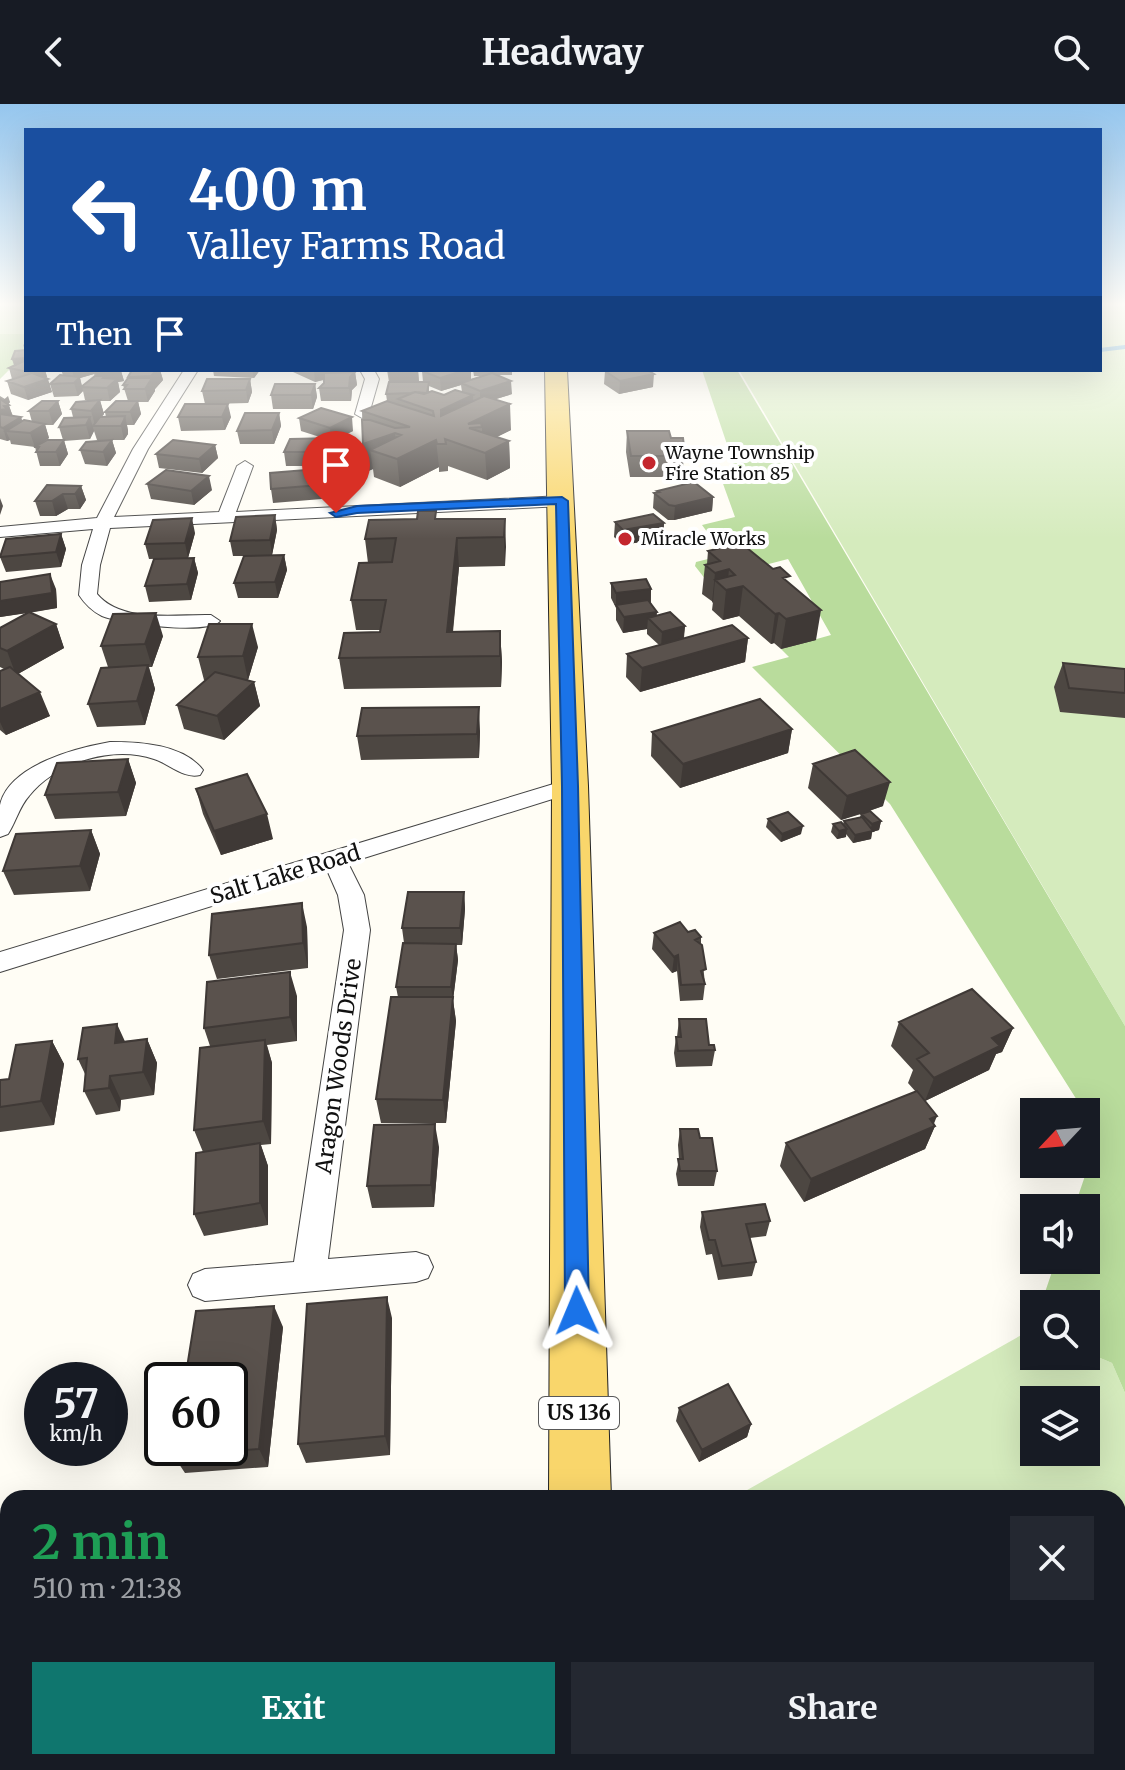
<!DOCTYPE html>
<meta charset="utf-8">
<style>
body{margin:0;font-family:Merriweather,serif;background:#242831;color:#f1f3f6;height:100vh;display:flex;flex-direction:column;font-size:30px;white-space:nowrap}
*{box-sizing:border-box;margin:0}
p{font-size:26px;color:#9ea1a6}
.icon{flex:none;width:44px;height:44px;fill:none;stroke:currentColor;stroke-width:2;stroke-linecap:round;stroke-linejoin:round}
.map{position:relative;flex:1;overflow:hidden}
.panel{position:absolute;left:0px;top:1386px;width:1126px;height:280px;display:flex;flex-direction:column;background:#171b24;border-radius:24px 24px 0 0;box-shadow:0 8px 32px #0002}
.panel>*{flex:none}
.top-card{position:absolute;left:24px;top:24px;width:1078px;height:244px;border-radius:0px;box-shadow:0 8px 32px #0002;background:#1a4fa0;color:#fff;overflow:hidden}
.needle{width:52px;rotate:244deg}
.fabs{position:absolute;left:1020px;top:994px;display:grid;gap:16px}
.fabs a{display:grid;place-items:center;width:80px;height:80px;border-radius:0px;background:#171b24;box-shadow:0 8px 32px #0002;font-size:40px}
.speed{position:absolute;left:24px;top:1258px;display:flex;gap:16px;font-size:40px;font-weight:700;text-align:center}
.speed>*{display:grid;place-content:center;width:104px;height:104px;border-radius:50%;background:#171b24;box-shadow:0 8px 32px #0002;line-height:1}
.speed small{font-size:20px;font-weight:400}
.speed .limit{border:4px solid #111;border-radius:12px;background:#fff;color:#111}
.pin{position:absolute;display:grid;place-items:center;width:68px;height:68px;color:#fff;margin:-82px -34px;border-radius:50% 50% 50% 0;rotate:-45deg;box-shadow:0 0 8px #0007}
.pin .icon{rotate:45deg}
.me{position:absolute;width:88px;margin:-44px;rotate:359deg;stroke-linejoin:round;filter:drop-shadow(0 0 6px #0008)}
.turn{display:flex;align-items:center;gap:28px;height:168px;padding:0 32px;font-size:36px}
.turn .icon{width:104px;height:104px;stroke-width:2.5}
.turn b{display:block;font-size:56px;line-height:68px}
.then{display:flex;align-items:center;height:76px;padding:0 32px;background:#0003;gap:16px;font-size:30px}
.round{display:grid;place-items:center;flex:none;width:84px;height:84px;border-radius:0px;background:#242831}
.summary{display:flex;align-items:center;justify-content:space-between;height:136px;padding:0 32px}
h1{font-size:48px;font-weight:700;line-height:60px;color:#1e9e55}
.action{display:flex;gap:16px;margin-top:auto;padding:16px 32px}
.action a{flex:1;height:92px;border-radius:0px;background:#0f766e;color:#fff;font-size:32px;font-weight:700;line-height:92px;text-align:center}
.action a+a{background:#242831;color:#f1f3f6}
header{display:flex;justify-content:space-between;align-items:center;height:104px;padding:0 32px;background:#171b24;font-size:36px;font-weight:700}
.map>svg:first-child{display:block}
.green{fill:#d5ebbd;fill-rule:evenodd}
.forest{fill:#b9dc9c}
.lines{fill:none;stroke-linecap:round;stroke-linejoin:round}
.stream{stroke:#3f96cf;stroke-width:4}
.minor-casing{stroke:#444;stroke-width:2}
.primary-casing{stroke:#222;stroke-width:2}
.minor{fill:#fff;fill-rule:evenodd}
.primary{fill:#f9d66b;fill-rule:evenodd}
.wall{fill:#4d4742;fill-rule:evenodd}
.shaded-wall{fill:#3f3936}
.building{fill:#5a524d;stroke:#3f3936;stroke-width:2}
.route{fill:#1a73e8;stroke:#114b97;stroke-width:2}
.poi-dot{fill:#c4262e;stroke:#fff;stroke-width:3}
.labels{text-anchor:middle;stroke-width:8;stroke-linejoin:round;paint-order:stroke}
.far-poi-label{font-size:18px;fill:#111;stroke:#fff;text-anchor:start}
.shield{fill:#fff;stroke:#585858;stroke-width:2}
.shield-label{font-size:20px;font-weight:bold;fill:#111}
.street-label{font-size:22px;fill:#111;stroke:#fff}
</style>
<header><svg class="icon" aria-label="back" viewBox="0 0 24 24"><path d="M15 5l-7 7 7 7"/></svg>Headway<svg class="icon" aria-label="search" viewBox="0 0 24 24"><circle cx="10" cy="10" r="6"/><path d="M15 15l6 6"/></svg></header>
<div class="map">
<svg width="1125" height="1666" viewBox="0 0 1125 1666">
<rect width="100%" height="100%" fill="#fffdf5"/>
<path class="green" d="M0 202H26V230H0Z
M1100 202H1125V922L739 266H1100Z
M1032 1225 1034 1252H1086V1248L1112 1259 1125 1289V1666H790L786 1658H1118V1394H733ZM1034 1296H1086V1348H1034Z"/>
<path class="forest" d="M0 230H26V249L0 275Z
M702 266H737L1125 922V1289L1112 1259 1086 1248V1200H1041L1056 1156H1086V1104H1074L1099 1031 890 700 752 563 789 553 781 545 831 531 788 455 706 476 695 462 696 458 724 451 702 421 735 413 722 377 739 376Z"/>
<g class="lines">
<path class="stream" d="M1100 246 1125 243"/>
<g class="minor-casing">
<path id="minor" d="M184 266H198L148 345 114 413 219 408 237 362 245 357 253 362 236 408 562 392 570 397 562 402 110 424 100 461 97 490C122 520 176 510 211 511L220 517C207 531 121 520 102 512 92 507 85 500 79 491L82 461 93 425 0 433V423L97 414 133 345Z
M360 266H374L379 275 369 310 362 314 355 310 365 275Z
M110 638C140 638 183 640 203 666L200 671C183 675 170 660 154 655 113 641 56 658 29 692 19 703 16 718 8 730L0 733C0 723 0 711 0 701 9 661 76 644 110 638Z
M570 675 578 677 581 682 578 687 348 759 364 791 370 826 328 1155 416 1148 428 1152 433 1163 428 1174 416 1178 205 1197 193 1192 188 1181 193 1170 205 1165 294 1158 344 826 338 791 327 766 0 868V848Z"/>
</g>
<g class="primary-casing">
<path id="primary" d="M545 266H567L588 682 611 1394H549L552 682Z
M546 1658H618V1666H546Z"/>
</g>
<use href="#minor" class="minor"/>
<use href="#primary" class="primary"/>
</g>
<path class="wall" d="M26 238V266H45L47 273 46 274 52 288 28 296 11 290 7 277 12 275 9 264 14 261 12 255 25 246 23 241Z
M61 266H128L121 267 124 277 118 278 120 288 110 297H100L104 310 101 313H106L105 308 128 297 123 281 128 274V273L132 266H160L163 276 155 285V287L148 298H138L141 310 134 321H127L128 330 124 336H112L116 349 107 362 85 360 80 346 110 336H97L94 327 90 335 64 337 68 350 60 362H40L35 343 11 340 10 336 7 337 0 335V292L10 298 8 300 13 312 21 313 22 317 32 318 29 307 58 297 62 310 53 321H45L49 334 35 343 63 336 59 323 73 313 71 305 97 296H85L83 287 78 292 54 293 50 280 63 271ZM94 270 95 272 82 282 80 274Z
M213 266H260L254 274 214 272Z
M293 266H338L339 268H355L357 281 352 286 351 297H321L319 284 324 279V276L315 278 293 268Z
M387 266H418L419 278H423L422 267 424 266H471V275L483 272H474L473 266H512V271H499L512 290 496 295 511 326 497 333 509 337 510 364 487 376 448 362V367L439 368V363L400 383 374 373 373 365 366 368 363 340 362 307 387 297 386 290 389 278ZM461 281 462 288 444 291 429 288V282L441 287Z
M605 267 653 283 619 290 604 280Z
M250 275 252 288 248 299 211 300 231 313 225 326 181 327 178 313 205 300 202 287Z
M315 280 317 293 313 305H273L271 291Z
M279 309 281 322 274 340H240L237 327Z
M299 314 353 327 336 335 338 348 333 362H286L284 348 323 334 301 327Z
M627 327 671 334 684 342 683 363 674 364 673 373H630L626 348Z
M215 341 218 354 202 369 159 364 156 350Z
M318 365 322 395 273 399 271 385Z
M147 380 212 386 194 401 151 395Z
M81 382 86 396 80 405H68L56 412H40L35 397Z
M657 387 713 393 712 407 674 416H668L653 404 654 389H657Z
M436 407V415H505V462L459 463 453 528 500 527 502 558 501 583 344 585 339 554 380 528V526H356L351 496 368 459 365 435 417 415Z
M275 411 277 426 272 451 246 452 284 451 287 466 278 494H238L234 479 244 452H233L230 437Z
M615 418 664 419 663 434 623 441 614 433Z
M195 429 188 454 149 455 145 440Z
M61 430 66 445 61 463 6 468 0 453Z
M708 447 789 479 816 536 781 545 774 539 771 540 739 512 723 516 712 506 713 498 702 490 705 461 707 460Z
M194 454 198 469 191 496 149 498 145 482Z
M0 478 56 485 57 504 29 509 56 520 64 544 18 570 50 612 6 631 0 626V567L4 565 0 563V524L28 509 0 513Z
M611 479 651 485V499L657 512 685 522 684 534H748L745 558 640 588 626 573 627 550 659 541 647 530V525L623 529 616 516V504L611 494Z
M163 532 152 563H149L155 585 145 621 97 623 88 600 108 563 101 542Z
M258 543 248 576H245L254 578 260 602 224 636 184 625 177 601 206 576H204L198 553Z
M1063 559 1125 565V614L1060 608 1054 583Z
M792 625 788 649 680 684 651 652 652 628Z
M480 627 479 654 361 656 357 632Z
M128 655 136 679 126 712 55 715 45 691Z
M813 660 883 702 861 710 881 717 879 726 872 728 871 735 853 739 846 730V733L837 735 831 728 833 720H843L844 717 860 713 861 710 841 716 808 684Z
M196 685 273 735 221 751 203 710Z
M768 715 801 730 781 738 766 723Z
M91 726 100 750 90 787 14 791 3 767Z
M464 788 465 805 462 841H456L458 856 453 896 456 917 446 1019H381L376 995 398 893 396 883 404 839 402 824Z
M307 823 308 864 217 875 209 851Z
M688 828 701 833V840L705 880 703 896 680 897 677 867 672 869 652 845 654 829Z
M297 892V937L267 941 272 959 271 1040 261 1041 268 1062V1121L204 1132 194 1110 203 1048 194 1026 210 942 204 924Z
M679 915 715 946 712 962 676 963 674 949 676 933H677Z
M899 918 1013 924 1002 948 996 950 989 966 925 997 935 1022 925 1045 804 1098 780 1062 786 1039 916 988 908 979 913 966 891 942Z
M147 935 157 959 154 991 121 996 120 1007 96 1011 84 987 85 970 78 955 125 937Z
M52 937 64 960 54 1021 0 1028V976L9 975Z
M680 1025 700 1034 717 1067 714 1082H678L676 1070 679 1055 678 1041Z
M439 1043 434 1103 372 1104 367 1082Z
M702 1108 770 1117 766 1132 750 1134 756 1158 752 1172 718 1176 712 1150 706 1151 700 1123Z
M392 1214 390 1351 306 1359 298 1340Z
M283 1223 268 1363 185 1369 173 1351Z
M679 1304 751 1320 747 1333 699 1358 676 1317Z"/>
<path class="shaded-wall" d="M26 254V266H45L47 273 36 279 48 275 52 288 28 296 24 283 32 280 28 268 16 265 12 255Z
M72 266H93L94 270 80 274 83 287 78 292 74 279 75 276Z
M110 266H128L121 267 124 277 118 278 120 288 110 297 107 284 100 282 96 269Z
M157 266H160L163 276 155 285V287L148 298 145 285 151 276V272Z
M252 266H260L254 274Z
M314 266H338L339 271 315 278Z
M418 266 419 279 390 281 389 268Z
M466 266H471V277L461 279V281L441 287 440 274Z
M355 268 357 281 352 286 351 297 349 284 350 273Z
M654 270 653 283 619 290 620 277Z
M250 275 252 288 248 299 246 286Z
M511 277 512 290 480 300V287Z
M315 280 317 293 313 305 311 291Z
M473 291 474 317 510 300 511 326 482 340V323L469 324 443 332 441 306Z
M8 292 10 298 7 302 9 301 13 314 0 321V299Z
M100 296 104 310 95 321 91 307Z
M58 297 62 310 53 321 49 307Z
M138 297 141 310 134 321 130 308Z
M228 300 231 313 225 326 222 313Z
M279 309 281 322 274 340 272 326Z
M125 312 128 326V330L124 336 121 322Z
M21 313 25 327H6L10 336 7 337 3 324Z
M90 313 94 327 90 335 86 321Z
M352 313 353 327 336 335 338 348 333 362 330 324Z
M45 320 49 334 35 343 30 329Z
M395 329 398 355 436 336 439 363 400 383 397 355 370 346 373 365 366 368 363 340Z
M64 336 68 350 60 362 56 348Z
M112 336 116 349 107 362 103 348Z
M509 337 510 364 487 376 485 349Z
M215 341 218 354 202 369 199 355Z
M684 342 683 363 674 364 675 352 673 344Z
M209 372 212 386 194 401 191 387Z
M81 382 86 396 80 405 75 390Z
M63 390 68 405 56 412 52 397Z
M713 393 712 407 674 416 675 402Z
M0 394 3 402 0 411Z
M275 411 277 426 272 451 270 436Z
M192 414 195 429 188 454 185 439Z
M505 415 506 443 505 462 504 433Z
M664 419 663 434 623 441V426Z
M61 430 66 445 61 463 56 448Z
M457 434 459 463 450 553 447 528Z
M284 451 287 466 278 494 275 478Z
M194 454 198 469 191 496 187 480Z
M729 465 727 486 743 482 739 512 723 516 726 486 715 476 713 498 712 499 715 469Z
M50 470 56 485 57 504 0 513V497Z
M651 485 650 500 616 501V504V489Z
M821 506 816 536 781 545 786 515Z
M657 508 656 522 648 514 647 525 623 529 624 513Z
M156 509 163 532 152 563 145 540Z
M779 509 774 539 771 540 775 510Z
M56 520 64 544 16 571 7 547Z
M252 520 258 543 248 576 243 552Z
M685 522 683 537 661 543 662 528Z
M500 527 502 558 501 583 500 552Z
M748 534 745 558 640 588 642 564Z
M148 561 155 585 145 621 137 597Z
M254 578 260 602 224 636 217 612Z
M40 588 50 612 6 631 0 618V605Z
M479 603 480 627 479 654 477 630Z
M792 625 788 649 680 684 683 660Z
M128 655 136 679 126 712 118 688Z
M890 678 883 702 841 716 847 692Z
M267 710 273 735 221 751 214 727Z
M881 717 879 726 872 728 871 735 853 739 855 731 870 727 872 720Z
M803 722 801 730 781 738 782 730Z
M847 725 846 733 837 735 839 727Z
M91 726 100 750 90 787 80 762Z
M464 788 465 805 462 841 460 824Z
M302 799 307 823 308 864 303 839Z
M456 840 458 856 453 896 456 917 446 1019 443 996 453 896 451 883Z
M678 851 677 867 672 869 674 853Z
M290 868 297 892V937L290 913Z
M117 920 128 944 115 939Z
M1013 924 1002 948 996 950 989 966 925 997 934 974 992 934Z
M147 935 157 959 154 991 143 968Z
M265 936 272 959 271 1040 263 1017Z
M52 937 64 960 54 1021 41 997Z
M110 972 121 996 120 1007 109 984Z
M937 1012 933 1022H935L925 1045 804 1098 811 1075Z
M435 1020 439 1043 434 1103 431 1081Z
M260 1039 268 1062V1121L260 1099Z
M387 1193 392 1214 390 1351 385 1332Z
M274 1202 283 1223 268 1363 259 1345Z
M751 1320 747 1333 699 1358 702 1346Z
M351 1658H377L367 1666H342Z"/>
<path class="building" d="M26 246V254L12 255 15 247Z
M24 257H26V266H31L28 268 9 264Z
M94 266H110L96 269Z
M132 266H157L151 272 128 273Z
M388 266H418L389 268Z
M424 266H466L440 274 422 267Z
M609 266H647L654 270 620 277 605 267Z
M355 268 350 273 349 284H319L324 279V269Z
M32 269 48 275 24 283 7 277Z
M492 269 511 277 480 287 461 279Z
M60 271 80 273 74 279 50 280Z
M95 272H105L103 274 117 275 107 284 81 283Z
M128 274H152L145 285H124L127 281H123Z
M207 275H250L246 286 202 287Z
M389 278H429L427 289 415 288 411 289 386 290Z
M275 280H315L311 291H271Z
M455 286 473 291 441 306V312L484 292 510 300 468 320 481 319 482 323 469 324 509 337 485 349 445 335 446 340H437L436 336 397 355 370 346 401 331 395 329 363 340 362 316H370L395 324 410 323 362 307 387 297 434 312 433 307 398 295 415 288 424 290 432 287 444 291Z
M0 295 9 301 4 302 7 305 0 306Z
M100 296 91 307 71 305 76 298Z
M42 297H58L49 307H29Z
M116 297H138L130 308H105Z
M185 300H228L222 313H178Z
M321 304 352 313 330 324 299 314Z
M245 309H279L272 326 237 327Z
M0 310 21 313 3 324 0 323Z
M125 312 124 316 121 322H93L100 313Z
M90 313 86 321 59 323 64 314Z
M24 316 45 320 30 329 6 327Z
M627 327H669L671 334H683L684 342 673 344 675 352H631Z
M336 334 331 348H284L290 335Z
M47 336H64L56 348H36L39 343H34Z
M112 336 103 348 80 346 86 338Z
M173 336 215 341 199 355 156 350Z
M318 365 320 381 271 385 270 369Z
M166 366 209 372 191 387 147 380Z
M694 378 713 393 675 402 669 401 654 389 659 388 657 387Z
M47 381 81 382 75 390H63L52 397H35Z
M418 407H436L435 415H505L504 433 457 434 447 528 500 527V552L339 554 344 529 380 528 386 496H351L359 459 392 458 396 434 365 435 369 416 417 415Z
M653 410 664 419 623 426 615 418Z
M275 411 270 436 230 437 236 413Z
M192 414 185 439 145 440 153 416Z
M61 430 56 448 0 453 6 435Z
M741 439 773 465 780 463 790 472 783 474 821 506 786 515 779 509 775 510 743 482 726 486 715 476 735 471 729 465 715 469 705 461 720 457 708 447Z
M284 451 275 478 234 479 244 452Z
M194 454 187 480 145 482 154 455Z
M50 470 52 489 0 497V478Z
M646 475 651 485 616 489 611 479Z
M648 496 657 508 624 513 616 501Z
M29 508 56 520 7 547 0 544V524Z
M670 508 685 522 662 528 648 514Z
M156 509 145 540 101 542 113 510Z
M209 520H252L243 552 198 553Z
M732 521 748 534 642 564 627 550Z
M1063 559 1125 565V589L1069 584Z
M148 561 137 597 88 600 101 564Z
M10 563 40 588 0 605V567Z
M215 568 254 578 217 612 177 601Z
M760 595 792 625 683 660 652 628Z
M479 603 477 630 357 632 362 604Z
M855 646 890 678 847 692 813 660Z
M128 655 118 688 45 691 57 659Z
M247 670 267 710 214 727 196 685Z
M870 707 881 717 872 720 861 710Z
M788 708 803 722 782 730 768 715Z
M862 713 873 727 855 731 844 717Z
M841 718 847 725 839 727 833 720Z
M91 726 80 762 3 767 16 730Z
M408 788H464L460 824H402Z
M302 799 303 839 209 851 212 810Z
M680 818 688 828 695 826 701 833 695 836 702 841 706 865 701 867 705 880 681 881 678 851 674 853 654 829Z
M403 839 456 840 451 883H396Z
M290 868V913L204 924 207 878Z
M972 885 1013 924 992 934 1000 942 934 974 917 955 929 949 899 918Z
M391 893H453L443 996 376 995Z
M679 915H706L709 941H714L715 946 678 947 676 933H681Z
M117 920 115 939 147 935 143 968 110 972 109 984 84 987 87 954 78 955 83 924Z
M265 936 263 1017 194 1026 200 944Z
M52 937 41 997 0 1003V976L9 975 16 941Z
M917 987 937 1012 930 1015 935 1022 811 1075 786 1039Z
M435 1020 431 1081 367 1082 374 1021Z
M680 1025H698L700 1034H712L717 1067H680L678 1055H683Z
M260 1039V1099L194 1110 196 1049Z
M765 1100 770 1117 746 1120 756 1158 722 1162 715 1136H709L702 1108Z
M387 1193 385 1332 298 1340 307 1200Z
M274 1202 259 1345 173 1351 174 1344H230V1276H185L196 1207Z
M728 1280 751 1320 702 1346 679 1304Z
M213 1658H351L342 1666H217Z"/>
<linearGradient id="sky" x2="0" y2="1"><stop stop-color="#95c6ee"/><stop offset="0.46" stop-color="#fffefa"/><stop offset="1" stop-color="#fffefa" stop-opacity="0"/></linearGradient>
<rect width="1125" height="435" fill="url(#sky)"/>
<path class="route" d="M562 393 568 397 578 682 589 1207 585 1215 577 1218 568 1215 565 1207 562 682 556 400 357 409 336 413 330 409 357 402Z"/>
<g class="poi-dot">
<circle cx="649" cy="359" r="8"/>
<circle cx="625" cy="435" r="8"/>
</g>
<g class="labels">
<g class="far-poi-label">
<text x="665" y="355">Wayne Township<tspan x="665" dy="21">Fire Station 85</tspan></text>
<text x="641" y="441">Miracle Works</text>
</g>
<rect class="shield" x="539" y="1293" width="80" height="32" rx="6"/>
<g class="shield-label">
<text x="579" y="1316">US 136</text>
</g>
<g class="street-label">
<text transform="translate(285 770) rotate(-17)" y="8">Salt Lake Road</text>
<text transform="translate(338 962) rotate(-82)" y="8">Aragon Woods Drive</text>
</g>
</g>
</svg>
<div class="fabs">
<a><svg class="needle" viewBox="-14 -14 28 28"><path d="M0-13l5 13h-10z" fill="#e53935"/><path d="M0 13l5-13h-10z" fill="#9ea1a6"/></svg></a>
<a><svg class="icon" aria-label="sound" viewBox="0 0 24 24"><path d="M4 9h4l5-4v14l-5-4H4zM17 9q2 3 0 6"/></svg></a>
<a><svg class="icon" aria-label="search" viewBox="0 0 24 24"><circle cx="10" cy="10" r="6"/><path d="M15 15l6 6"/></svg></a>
<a><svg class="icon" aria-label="layers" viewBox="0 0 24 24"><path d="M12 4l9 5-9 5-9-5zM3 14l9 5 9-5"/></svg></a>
</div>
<div class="speed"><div>57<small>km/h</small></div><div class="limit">60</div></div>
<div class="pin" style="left:336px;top:409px;background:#d93025"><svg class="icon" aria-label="arrive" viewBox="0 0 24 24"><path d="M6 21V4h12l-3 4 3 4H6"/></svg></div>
<svg class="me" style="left:577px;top:1207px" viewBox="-20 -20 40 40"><path d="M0-17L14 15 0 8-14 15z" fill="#1a73e8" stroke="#fff" stroke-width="4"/></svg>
<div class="top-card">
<div class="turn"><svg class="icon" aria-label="left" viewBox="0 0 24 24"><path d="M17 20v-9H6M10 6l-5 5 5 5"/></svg><div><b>400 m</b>Valley Farms Road</div></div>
<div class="then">Then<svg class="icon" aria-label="arrive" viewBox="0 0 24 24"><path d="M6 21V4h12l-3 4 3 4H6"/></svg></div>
</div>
<section class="panel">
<div class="summary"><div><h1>2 min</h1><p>510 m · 21:38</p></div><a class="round"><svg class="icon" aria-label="close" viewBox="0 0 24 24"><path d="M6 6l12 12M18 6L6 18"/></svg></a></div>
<div class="action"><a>Exit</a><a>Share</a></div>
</section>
</div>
